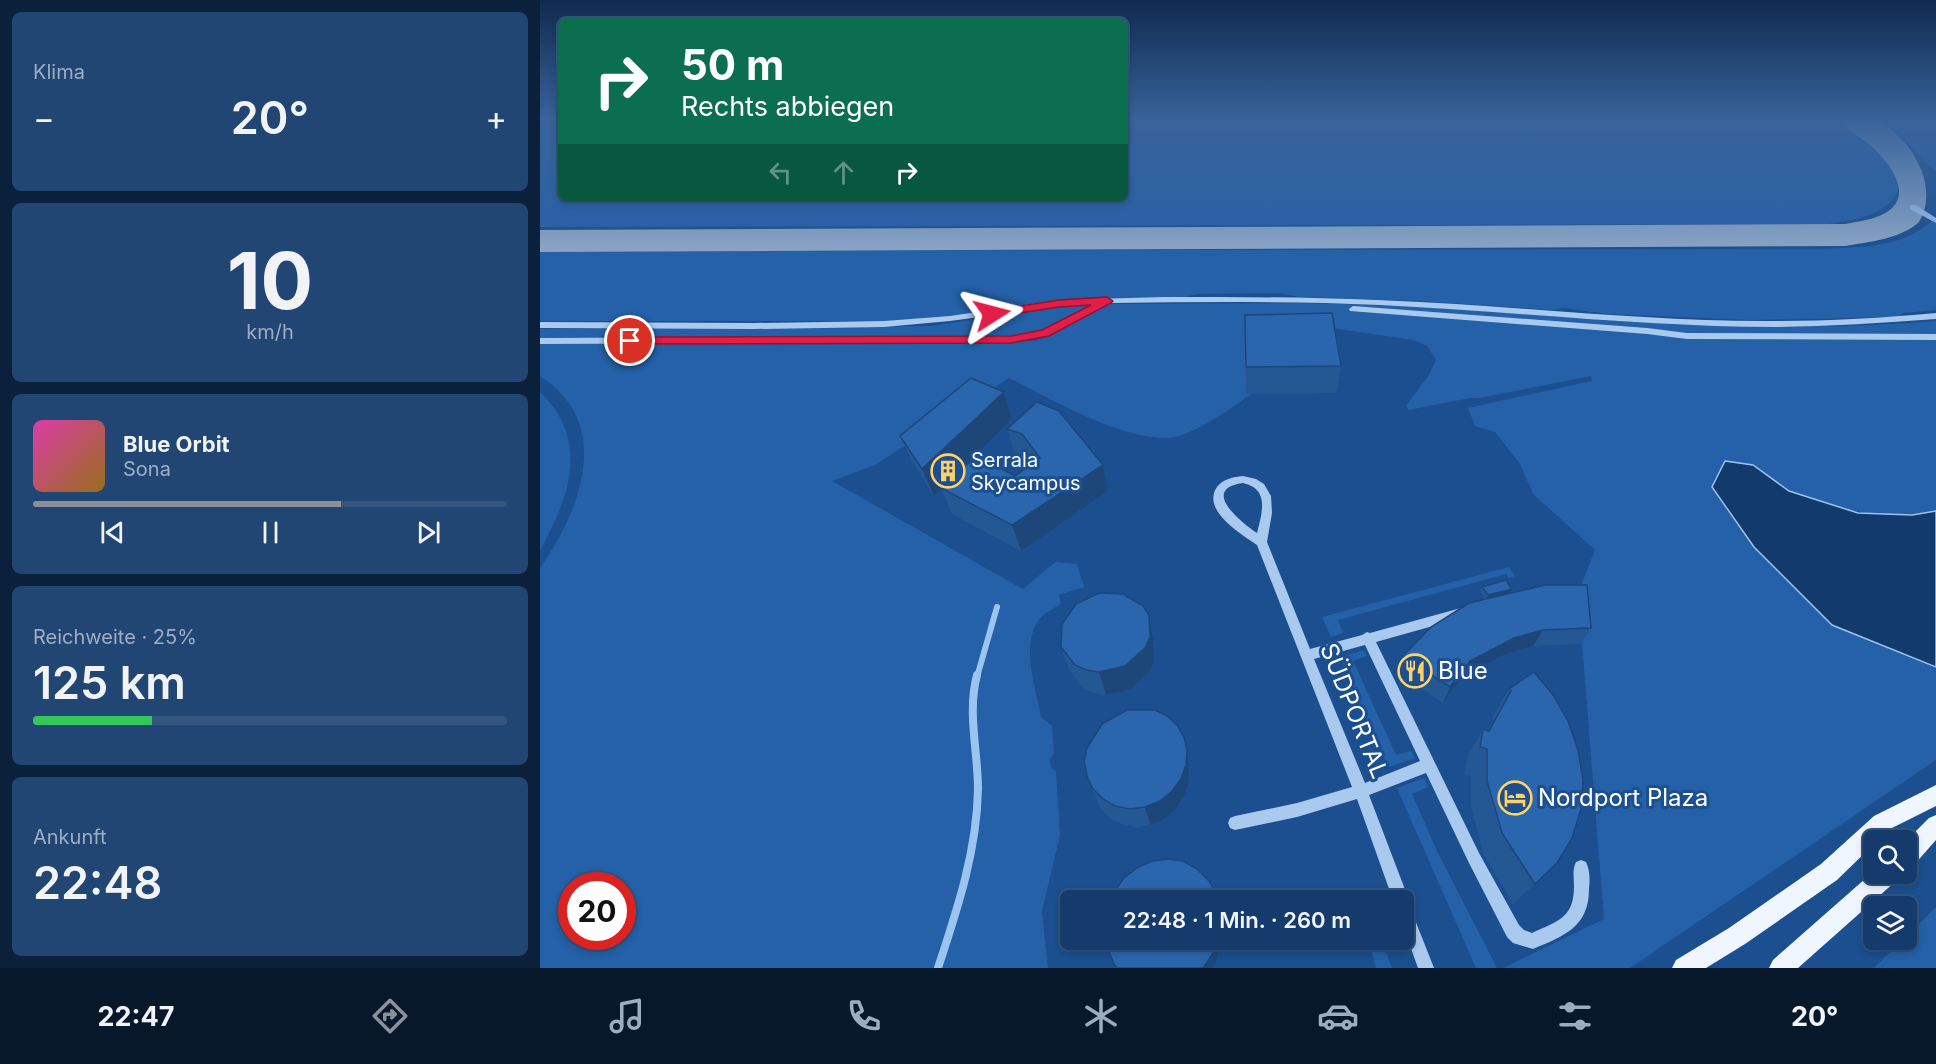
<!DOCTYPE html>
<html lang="de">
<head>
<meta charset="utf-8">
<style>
	:root { --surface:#143b6b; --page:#214673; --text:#f1f3f6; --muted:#9dadc1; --line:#33557e; --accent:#8c9099 }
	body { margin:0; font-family:Inter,sans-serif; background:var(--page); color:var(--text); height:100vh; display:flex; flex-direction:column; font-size:22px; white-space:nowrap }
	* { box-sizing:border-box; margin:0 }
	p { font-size:20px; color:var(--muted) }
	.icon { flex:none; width:33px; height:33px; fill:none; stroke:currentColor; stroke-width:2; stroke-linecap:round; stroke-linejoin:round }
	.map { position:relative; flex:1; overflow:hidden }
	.sheet { display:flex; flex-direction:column; gap:12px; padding:12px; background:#0b203b; width:540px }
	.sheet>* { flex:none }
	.hud { position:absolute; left:18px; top:18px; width:570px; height:183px; border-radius:9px; box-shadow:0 3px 9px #0003,0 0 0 2px var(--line); background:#0b6e4f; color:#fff; overflow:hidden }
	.tools { position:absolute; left:1323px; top:830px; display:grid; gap:12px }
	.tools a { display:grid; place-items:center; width:54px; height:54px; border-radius:9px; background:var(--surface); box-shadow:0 3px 9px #0003,0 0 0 2px var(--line); font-size:30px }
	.speed { position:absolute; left:18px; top:872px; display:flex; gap:12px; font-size:30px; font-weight:700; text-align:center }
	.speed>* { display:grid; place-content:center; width:78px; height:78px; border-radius:50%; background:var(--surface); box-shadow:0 3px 9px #0003,0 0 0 2px var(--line); line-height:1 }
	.speed .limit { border:9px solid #d22; background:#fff; color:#111 }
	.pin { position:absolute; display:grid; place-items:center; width:51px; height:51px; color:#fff; margin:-26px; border:3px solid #fff; border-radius:50%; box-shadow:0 2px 6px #0007 }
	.me { position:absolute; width:66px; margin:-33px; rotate:81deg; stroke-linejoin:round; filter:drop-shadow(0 0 4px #0008) }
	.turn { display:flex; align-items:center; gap:21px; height:126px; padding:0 24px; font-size:27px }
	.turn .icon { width:78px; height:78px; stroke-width:2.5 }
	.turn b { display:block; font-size:42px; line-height:51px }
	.lanes { display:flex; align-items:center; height:57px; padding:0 24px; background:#0003; justify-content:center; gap:30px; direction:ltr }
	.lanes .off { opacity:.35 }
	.big { font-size:45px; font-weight:600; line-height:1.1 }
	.sheet .card { flex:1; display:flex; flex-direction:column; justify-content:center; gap:9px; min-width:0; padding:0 21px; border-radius:9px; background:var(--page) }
	.sheet .dial { align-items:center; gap:0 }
	.dial b { font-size:78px; line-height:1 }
	.song { display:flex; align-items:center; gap:18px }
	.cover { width:72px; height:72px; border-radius:9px; background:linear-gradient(135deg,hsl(320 70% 55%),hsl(40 70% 35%)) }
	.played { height:6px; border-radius:3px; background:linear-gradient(90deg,var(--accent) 65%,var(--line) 65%) }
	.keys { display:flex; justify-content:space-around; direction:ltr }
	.heat { display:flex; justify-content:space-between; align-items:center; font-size:33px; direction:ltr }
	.charge { height:9px; border-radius:4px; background:linear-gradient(90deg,#34c759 25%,var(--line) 0) }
	.trip { position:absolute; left:520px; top:890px; width:354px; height:60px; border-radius:9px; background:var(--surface); box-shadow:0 3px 9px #0003,0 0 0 2px var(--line); font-weight:600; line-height:60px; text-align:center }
	.dock { display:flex; height:96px; justify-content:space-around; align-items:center; background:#08182b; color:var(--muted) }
	.dock .icon { width:42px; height:42px }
	.dock .selected { color:var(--accent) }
	.dock b { font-size:27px; color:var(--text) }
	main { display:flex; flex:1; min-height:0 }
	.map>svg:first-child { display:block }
	.green { fill:#2461a8; fill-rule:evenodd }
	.water { fill:#123a6d; stroke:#9cc4f0; stroke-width:1.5 }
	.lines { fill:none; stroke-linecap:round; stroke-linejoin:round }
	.stream-far1 { stroke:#9cc4f0; stroke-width:6 }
	.stream { stroke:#9cc4f0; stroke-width:8 }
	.taxiway { fill:#8da7c7; fill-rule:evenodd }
	.minor { fill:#a9c9ee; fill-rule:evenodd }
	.major { fill:#f0f6ff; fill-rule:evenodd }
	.wall { fill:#245895 }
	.shaded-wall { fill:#1d4779 }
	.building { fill:#2a66ad; stroke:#1d4779; stroke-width:1.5 }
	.route { fill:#e11d48; stroke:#92132f; stroke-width:1.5 }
	.labels { text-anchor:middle; stroke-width:6; stroke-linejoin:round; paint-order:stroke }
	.poi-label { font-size:20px; fill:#fff; stroke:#1b4f8f; text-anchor:start }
	.near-poi-label { font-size:24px; fill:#fff; stroke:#1b4f8f; text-anchor:start }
	.near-street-label { font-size:24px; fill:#fff; stroke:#1b4f8f }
</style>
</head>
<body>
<main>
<section class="sheet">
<div class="card"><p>Klima</p>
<div class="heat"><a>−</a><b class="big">20°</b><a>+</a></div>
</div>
<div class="card dial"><b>10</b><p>km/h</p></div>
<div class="card">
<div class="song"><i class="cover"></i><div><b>Blue Orbit</b><p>Sona</p></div></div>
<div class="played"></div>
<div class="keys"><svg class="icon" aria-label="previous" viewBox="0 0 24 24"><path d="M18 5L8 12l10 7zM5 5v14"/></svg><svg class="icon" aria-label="pause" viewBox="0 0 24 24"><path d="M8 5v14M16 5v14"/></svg><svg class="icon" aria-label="next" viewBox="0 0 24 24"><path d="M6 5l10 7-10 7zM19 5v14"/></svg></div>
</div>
<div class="card"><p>Reichweite · 25%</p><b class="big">125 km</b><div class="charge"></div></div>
<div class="card"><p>Ankunft</p><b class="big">22:48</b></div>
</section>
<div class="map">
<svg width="1396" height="968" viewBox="0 0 1396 968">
	<rect width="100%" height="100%" fill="#1b4f8f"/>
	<!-- green -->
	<path class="green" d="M0,122H21V198H585V122H1298C1320,133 1382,174 1349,203C1333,218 1308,221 1288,224L0,227Z
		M1343,122H1396V172L1370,145Z
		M1396,217V310L1363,313L1359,317L1210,320L1067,314L1023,308L1013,310L880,301L759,297L739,293L657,294L645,297L520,300L428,315L347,321H0V251L1281,249C1321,247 1367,248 1396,217Z
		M760,303C801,304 842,305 883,307C1054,317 1224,336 1396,321V511C1346,519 1297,512 1251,492C1237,486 1225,474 1213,465L1292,625L1396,667V760L1090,968H963L1064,919L1038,593L1055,550L993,494L980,464L955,432L935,426L928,408L1047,382L1052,381L1051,376L940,398H930L869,410L866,406L889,375L896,360L887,346L873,340L792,328C757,356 667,438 626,438C577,438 513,400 469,378L335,465L292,481L483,589L515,562L537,564L544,587L519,595L521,604C515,608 506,612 501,617C479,643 496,688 501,717L512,726L514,754L510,759L511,768L516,771L520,835L502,911L508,968H0V568C40,511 75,424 0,376V343L496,341L570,304ZM32,885H82V936H32Z
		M555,305L514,328L487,337L0,339V329L391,326L521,307Z
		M0,392C51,441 29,498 0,550Z
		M969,567L975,576L969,578L966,574L798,620L803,633L791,637L782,617Z
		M824,650L827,656L813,661L856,755L871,751L875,758L848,767L800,657Z
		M884,778L888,787L872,794L898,853L957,968H936L857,788Z
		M1396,907V968H1334L1363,939H1366L1367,936Z
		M828,939H841L852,968H836Z"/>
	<!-- water -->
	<path class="water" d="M1185,461L1213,465L1249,491L1318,513L1372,515L1396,511V667L1292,625L1214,547L1172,487Z"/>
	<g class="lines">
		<!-- stream-far1 -->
		<path class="stream-far1" d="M437,677L457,607"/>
		<!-- stream -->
		<path class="stream" d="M398,968C417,910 437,851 438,789C438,752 427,712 437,675"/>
		<!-- taxiway -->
		<path class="taxiway" d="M1303,122C1313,122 1330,119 1340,122C1346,124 1353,132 1358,136C1381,157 1396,194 1379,222C1361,239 1328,242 1305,246L0,252V230L1305,224C1320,221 1342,219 1353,207C1371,188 1345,158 1331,146C1322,138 1310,132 1303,122Z"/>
		<!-- minor -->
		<path class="minor" d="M1370,205H1376L1396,218V223L1370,209Z
			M624,297C695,297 766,297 838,300C971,305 1104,322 1237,321C1290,321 1343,318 1396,313V319C1343,323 1291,326 1238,327C1105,327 972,311 839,305C750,301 661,302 572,303H568L508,335L471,342L0,344V338L471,336L503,331L556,304L519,306L410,321L344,327L215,329L0,328V322L215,323L344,321L410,316L519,300Z
			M813,306L1107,328L1147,333L1396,334V340L1147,339L1107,334L810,311L809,309Z
			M703,476L716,479L724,484L731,496L732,513L727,542L770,649L822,635L827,632L830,633L921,608L925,609L927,613L925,617L836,642L939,853L979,925L984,930L992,933C1018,921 1034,918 1034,886C1034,878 1032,870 1036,862L1041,860L1046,862C1050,870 1050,880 1049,889C1049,927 1024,936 993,949L973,943L967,937L929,863L886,773L829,795L869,900L868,902L894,968H878L864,929V900H853L817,799L757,817L695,830L690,828L688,823L690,818L695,816L757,803L812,787L717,545C701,534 661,510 677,487C683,479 693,477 703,476ZM703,483C730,489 722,513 717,533C702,523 659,489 703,483ZM825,645L880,761L825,783L774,659Z"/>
		<!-- major -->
		<path class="major" d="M1396,785V806L1348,830L1338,840H1334V844L1297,880L1205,944L1166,968H1132L1136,960L1189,928L1281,864L1334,816Z
			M1396,815V840L1374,865L1366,867V841L1389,818Z
			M1334,871L1359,873L1356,881L1258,968H1229L1233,960Z"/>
	</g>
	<!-- wall -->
	<path class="wall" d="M705,315L801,366L797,393L706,394Z
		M464,392L472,419L420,470L475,476L492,464L490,461L475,456L467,429L497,402L568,491L481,551L412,514L401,489L394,496L373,463L360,436Z
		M942,587L972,589L970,593L1051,628L1040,644L993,646L965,654L922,677L903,703L858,672L863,656L945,599L940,591Z
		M609,615L613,639L614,661L609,672L591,689L566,695L553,693L542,688L529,670L521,647Z
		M994,672L1017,863L973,904L944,855L931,807V776L924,774L927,757L943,729L948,731L954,721L952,718L969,689Z
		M647,750L649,771L648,785L643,798L635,810L624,819L610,825L596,827L582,824L570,818L560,808L547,776Z"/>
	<!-- shaded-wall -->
	<path class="shaded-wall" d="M464,392L472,419L394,496L382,469Z
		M563,465L568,491L481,551L472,525Z
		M972,589L969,594L946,600L948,595Z
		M609,615L613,639L614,661L609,672L591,689L566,695L559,672Z
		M1003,630L993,646L965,654L922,677L903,703L910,687L930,661L974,638Z
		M647,750L649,771L648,785L643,798L635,810L624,819L610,825L605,807Z
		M678,939H681V945L676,962L672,968H663Z"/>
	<!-- building -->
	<path class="building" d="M792,313L801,366L706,367L705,315Z
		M431,378L464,392L382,469L360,436Z
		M497,402L519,411L563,465L472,525L401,488L437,455L475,476L500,458L482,434L467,429Z
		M966,580L972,589L948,595L942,587Z
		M1005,585H1047L1051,628L1003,630L974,638L930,661L910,687L863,656L891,627L929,603Z
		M559,593L583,594L603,606L609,615L610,637L605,648L585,666L559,672L546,670L535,665L521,647L522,624L536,604Z
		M994,672L1013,695L1028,721L1038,750L1043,780L1041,809L1032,838L1017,863L995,884L962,833L947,781V749L940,747L943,729L949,731L971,691L969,689Z
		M587,710H615L627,716L637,725L644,737L647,750L646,765L641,779L632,791L620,801L605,807L590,809L575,806L563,799L553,789L547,776L544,762L547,748L562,724Z
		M628,859L643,861L657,869L669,881L677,895L678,900H571L573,893L584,878L597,868L612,861Z
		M566,939H678L675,950L663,968H578L574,964L567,947Z"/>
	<!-- sky -->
	<linearGradient id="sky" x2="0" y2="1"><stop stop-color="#0f2b4f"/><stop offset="0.47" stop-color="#39639b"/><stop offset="1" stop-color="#39639b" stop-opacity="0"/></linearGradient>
	<rect width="1396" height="257" fill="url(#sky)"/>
	<!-- route -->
	<path class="route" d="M567,297L573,301L571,303L509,336L471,343L90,344L85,341L90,337L471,336L502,330L551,305L519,307L452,317L448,316V311L519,300Z"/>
	<!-- icons -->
	<defs>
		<symbol id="building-ring" viewBox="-11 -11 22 22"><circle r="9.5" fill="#1b4f8f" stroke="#ffd166" stroke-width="1.5"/><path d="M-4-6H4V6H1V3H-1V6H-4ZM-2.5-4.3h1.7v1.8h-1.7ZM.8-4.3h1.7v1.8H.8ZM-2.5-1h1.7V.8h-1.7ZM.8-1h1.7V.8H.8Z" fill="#ffd166"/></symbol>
		<symbol id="restaurant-ring" viewBox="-11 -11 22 22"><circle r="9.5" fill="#1b4f8f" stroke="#ffd166" stroke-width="1.5"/><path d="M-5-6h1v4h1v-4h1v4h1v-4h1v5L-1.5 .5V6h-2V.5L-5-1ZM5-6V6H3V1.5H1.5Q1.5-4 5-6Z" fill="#ffd166"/></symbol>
		<symbol id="hotel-ring" viewBox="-11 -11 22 22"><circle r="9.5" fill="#1b4f8f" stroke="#ffd166" stroke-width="1.5"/><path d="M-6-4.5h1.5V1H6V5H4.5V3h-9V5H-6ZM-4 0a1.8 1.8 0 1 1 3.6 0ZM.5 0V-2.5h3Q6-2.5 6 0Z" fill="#ffd166"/></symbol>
	</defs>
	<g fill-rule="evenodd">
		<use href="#building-ring" x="389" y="452" width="38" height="38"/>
		<use href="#restaurant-ring" x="856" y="652" width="38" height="38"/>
		<use href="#hotel-ring" x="956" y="779" width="38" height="38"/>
	</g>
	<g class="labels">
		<!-- poi labels -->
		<g class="poi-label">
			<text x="431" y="467">Serrala<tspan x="431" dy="23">Skycampus</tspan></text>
		</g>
		<!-- near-poi labels -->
		<g class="near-poi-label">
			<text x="898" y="679">Blue</text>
			<text x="998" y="806">Nordport Plaza</text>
		</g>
		<!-- near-street labels -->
		<g class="near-street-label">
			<text transform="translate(814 711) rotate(68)" y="8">SÜDPORTAL</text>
		</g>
	</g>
</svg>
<div class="tools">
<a><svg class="icon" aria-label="search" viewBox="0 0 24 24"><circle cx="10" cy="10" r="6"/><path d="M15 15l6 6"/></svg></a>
<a><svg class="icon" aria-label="layers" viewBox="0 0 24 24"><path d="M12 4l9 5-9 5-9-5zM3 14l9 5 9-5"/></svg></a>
</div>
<div class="speed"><div class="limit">20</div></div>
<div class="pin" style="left:90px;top:341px;background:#d93025"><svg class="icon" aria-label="arrive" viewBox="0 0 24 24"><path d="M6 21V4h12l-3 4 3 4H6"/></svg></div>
<svg class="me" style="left:452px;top:314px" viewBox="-20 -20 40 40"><path d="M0-17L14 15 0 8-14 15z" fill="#e11d48" stroke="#fff" stroke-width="4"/></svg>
<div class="trip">22:48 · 1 Min. · 260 m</div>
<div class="hud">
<div class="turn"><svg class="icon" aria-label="right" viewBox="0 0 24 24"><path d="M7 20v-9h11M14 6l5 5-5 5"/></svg><div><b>50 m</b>Rechts abbiegen</div></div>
<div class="lanes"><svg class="icon off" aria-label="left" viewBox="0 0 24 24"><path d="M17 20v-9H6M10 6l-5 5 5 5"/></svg><svg class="icon off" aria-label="ahead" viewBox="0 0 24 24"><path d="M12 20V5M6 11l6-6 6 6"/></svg><svg class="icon" aria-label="right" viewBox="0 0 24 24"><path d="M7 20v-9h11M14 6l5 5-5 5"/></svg></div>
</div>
</div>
</main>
<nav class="dock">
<b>22:47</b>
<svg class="icon selected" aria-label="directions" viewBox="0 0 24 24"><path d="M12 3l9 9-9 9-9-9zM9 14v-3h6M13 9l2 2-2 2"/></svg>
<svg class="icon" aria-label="music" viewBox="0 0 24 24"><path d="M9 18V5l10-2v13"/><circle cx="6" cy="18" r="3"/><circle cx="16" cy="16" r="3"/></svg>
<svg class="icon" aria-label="phone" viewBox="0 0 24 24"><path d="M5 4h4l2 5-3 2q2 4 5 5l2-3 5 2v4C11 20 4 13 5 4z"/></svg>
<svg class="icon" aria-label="climate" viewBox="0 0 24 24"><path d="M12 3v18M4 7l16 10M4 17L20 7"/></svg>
<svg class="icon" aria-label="car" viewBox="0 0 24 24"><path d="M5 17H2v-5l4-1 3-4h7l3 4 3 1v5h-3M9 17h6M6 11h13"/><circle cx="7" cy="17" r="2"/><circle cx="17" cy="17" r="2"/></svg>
<svg class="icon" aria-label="filters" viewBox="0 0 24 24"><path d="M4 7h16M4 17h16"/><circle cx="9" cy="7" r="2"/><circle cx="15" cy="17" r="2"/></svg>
<b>20°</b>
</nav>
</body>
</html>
